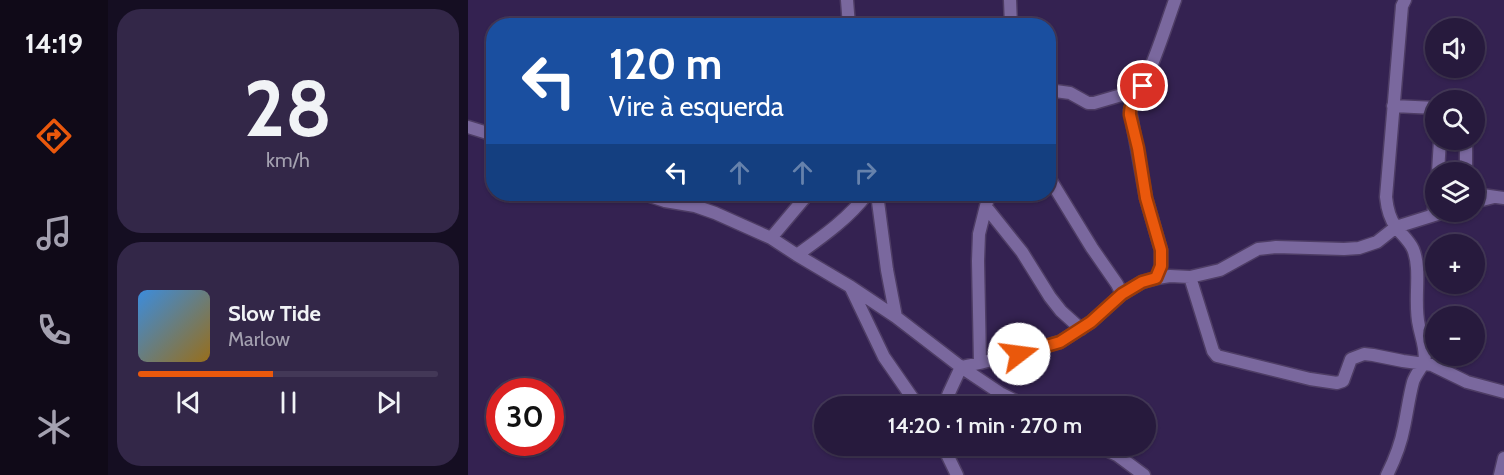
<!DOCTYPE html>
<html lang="pt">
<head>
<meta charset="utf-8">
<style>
	:root { --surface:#271a3d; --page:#332748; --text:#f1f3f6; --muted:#a4a1b0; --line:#433857; --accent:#ea580c }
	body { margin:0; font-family:Cabin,sans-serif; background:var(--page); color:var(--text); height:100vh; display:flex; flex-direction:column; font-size:22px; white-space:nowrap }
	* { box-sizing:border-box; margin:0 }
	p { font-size:20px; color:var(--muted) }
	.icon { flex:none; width:33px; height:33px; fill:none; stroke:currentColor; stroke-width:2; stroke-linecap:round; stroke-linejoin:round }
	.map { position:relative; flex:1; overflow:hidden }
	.panel { display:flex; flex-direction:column; gap:9px; padding:9px; background:#150e22; width:360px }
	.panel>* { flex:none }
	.banner { position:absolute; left:18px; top:18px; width:570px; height:183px; border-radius:24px; box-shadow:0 2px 4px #0004,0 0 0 2px var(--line); background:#1a4fa0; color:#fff; overflow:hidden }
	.tools { position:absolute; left:957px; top:18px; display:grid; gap:12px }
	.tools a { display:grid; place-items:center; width:60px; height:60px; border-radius:50%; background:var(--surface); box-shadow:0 2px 4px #0004,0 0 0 2px var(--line); font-size:30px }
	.speed { position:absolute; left:18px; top:378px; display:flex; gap:12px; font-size:30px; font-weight:700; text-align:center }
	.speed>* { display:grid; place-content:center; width:78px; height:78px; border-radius:50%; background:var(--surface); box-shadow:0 2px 4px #0004,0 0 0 2px var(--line); line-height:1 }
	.speed .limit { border:9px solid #d22; background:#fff; color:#111 }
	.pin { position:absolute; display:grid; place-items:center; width:51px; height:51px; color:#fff; margin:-26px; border:3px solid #fff; border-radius:50%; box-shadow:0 2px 6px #0007 }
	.me { position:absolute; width:66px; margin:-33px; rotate:75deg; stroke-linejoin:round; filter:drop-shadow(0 0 4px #0008) }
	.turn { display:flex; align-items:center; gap:21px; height:126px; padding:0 24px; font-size:27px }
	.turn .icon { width:78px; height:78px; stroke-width:2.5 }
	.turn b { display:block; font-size:42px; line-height:51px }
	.lanes { display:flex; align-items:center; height:57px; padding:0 24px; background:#0003; justify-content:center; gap:30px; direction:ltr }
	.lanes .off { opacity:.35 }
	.panel .card { flex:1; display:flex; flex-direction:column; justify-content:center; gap:9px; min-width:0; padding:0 21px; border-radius:24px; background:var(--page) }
	.panel .dial { align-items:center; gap:0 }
	.dial b { font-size:78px; line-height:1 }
	.song { display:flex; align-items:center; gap:18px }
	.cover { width:72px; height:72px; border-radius:9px; background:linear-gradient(135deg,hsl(210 70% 55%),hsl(40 70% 35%)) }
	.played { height:6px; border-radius:3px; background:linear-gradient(90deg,var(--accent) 45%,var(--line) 45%) }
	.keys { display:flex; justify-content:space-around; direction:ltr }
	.trip { position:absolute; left:346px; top:396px; width:342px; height:60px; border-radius:30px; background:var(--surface); box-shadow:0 2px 4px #0004,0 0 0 2px var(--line); font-weight:600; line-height:60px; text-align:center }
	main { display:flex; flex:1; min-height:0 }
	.dock { display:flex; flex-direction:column; width:108px; justify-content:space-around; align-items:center; background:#100a18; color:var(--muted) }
	.dock .icon { width:42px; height:42px }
	.dock .selected { color:var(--accent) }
	.dock b { font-size:27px; color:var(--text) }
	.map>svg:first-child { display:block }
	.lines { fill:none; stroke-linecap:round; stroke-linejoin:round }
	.minor-casing { stroke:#4e3d65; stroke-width:15 }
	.minor { stroke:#7a689e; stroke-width:12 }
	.route-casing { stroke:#983908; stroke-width:15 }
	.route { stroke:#ea580c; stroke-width:10 }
</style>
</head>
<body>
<main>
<nav class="dock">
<b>14:19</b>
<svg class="icon selected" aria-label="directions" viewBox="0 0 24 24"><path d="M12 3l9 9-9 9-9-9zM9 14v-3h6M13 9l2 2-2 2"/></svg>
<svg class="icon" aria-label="music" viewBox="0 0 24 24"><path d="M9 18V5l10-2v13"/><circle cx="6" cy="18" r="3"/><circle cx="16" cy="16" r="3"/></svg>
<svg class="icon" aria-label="phone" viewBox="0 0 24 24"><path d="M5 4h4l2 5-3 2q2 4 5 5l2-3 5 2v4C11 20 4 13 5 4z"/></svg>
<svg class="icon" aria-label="climate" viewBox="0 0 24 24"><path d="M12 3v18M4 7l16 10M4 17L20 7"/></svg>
</nav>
<section class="panel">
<div class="card dial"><b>28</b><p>km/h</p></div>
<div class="card">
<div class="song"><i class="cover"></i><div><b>Slow Tide</b><p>Marlow</p></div></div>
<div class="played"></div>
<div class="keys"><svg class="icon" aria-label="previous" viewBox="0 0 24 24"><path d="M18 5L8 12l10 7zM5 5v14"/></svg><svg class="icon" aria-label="pause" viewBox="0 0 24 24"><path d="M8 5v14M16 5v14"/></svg><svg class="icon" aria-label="next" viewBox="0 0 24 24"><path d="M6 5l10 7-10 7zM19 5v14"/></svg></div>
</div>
</section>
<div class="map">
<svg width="1036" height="475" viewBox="0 0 1036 475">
	<rect width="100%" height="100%" fill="#342251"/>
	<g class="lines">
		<defs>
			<path id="minor" d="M379,0L381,26
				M542,0L543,26
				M580,90L602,93L620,103H626L657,94L673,86
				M925,106L968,108
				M0,127L26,135
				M970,172L972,140
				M998,172V140
				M580,176L624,248L649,284L654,294
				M1006,191L1014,195L1036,198
				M176,194L197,201L227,206L247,213L303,238L329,255L383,287L428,317L493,367L532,393L557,406
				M409,194L419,270L428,317
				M1006,202L1026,197
				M518,207L554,252L582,297L593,311L613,329
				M965,215L968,194
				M303,238L340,194
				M329,255C354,237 380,219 399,194
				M722,277L745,351L749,356L842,379L869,383L875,381L883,359L896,354L905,355L935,361L964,365L999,382L1036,392
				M689,278L693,266V250L678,198L662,110C665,101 671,93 675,85C688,58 697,28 707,0
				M383,288L416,357L450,406
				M512,363L510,261L511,234L521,194
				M476,406L481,393L493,367L512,363L592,342L623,322L654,294L674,282L689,278L702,276L722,277L752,270L790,249L808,247L876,249L891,248L909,242L928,227L976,212
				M475,446L489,475
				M630,446L649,455L676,475
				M919,475C926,461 933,443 936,427C939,413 941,397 945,382C947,375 954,367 956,362C959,351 953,337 951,326C945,302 954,270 945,249C941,240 933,234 928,227C921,218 919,207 918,197L934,6L937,0
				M1032,475L1036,458"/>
		</defs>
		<!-- minor casing -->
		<use href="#minor" class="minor-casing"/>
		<!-- minor -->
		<use href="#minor" class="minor"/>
	</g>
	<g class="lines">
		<defs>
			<path id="route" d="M551,354L592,342L623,322L654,294L674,282L688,278L693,266V250L678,198L670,148L662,115C661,104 669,95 675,86"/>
		</defs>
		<!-- route casing -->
		<use href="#route" class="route-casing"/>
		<!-- route -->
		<use href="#route" class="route"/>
	</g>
</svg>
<div class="tools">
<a><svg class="icon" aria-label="sound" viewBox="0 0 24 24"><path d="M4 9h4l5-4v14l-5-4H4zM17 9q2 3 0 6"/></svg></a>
<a><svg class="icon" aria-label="search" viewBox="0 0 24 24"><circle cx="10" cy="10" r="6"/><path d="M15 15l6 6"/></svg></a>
<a><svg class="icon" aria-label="layers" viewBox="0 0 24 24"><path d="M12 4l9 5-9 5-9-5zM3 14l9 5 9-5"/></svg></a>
<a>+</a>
<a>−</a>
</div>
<div class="speed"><div class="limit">30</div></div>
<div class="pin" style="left:675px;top:86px;background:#d93025"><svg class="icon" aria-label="arrive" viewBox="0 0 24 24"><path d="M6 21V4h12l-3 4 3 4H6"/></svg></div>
<svg class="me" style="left:551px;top:354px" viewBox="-20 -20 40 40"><circle r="19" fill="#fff"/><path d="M0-13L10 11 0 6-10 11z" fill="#ea580c"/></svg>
<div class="trip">14:20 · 1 min · 270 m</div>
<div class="banner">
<div class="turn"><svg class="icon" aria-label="left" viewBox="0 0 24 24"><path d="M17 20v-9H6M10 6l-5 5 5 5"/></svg><div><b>120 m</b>Vire à esquerda</div></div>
<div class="lanes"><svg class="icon" aria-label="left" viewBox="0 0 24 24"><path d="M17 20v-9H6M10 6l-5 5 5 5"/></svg><svg class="icon off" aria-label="ahead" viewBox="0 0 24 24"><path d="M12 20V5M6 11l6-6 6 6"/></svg><svg class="icon off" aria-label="ahead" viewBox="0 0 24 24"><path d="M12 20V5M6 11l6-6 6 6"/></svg><svg class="icon off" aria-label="right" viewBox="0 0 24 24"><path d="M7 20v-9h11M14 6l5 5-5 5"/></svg></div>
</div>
</div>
</main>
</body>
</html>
